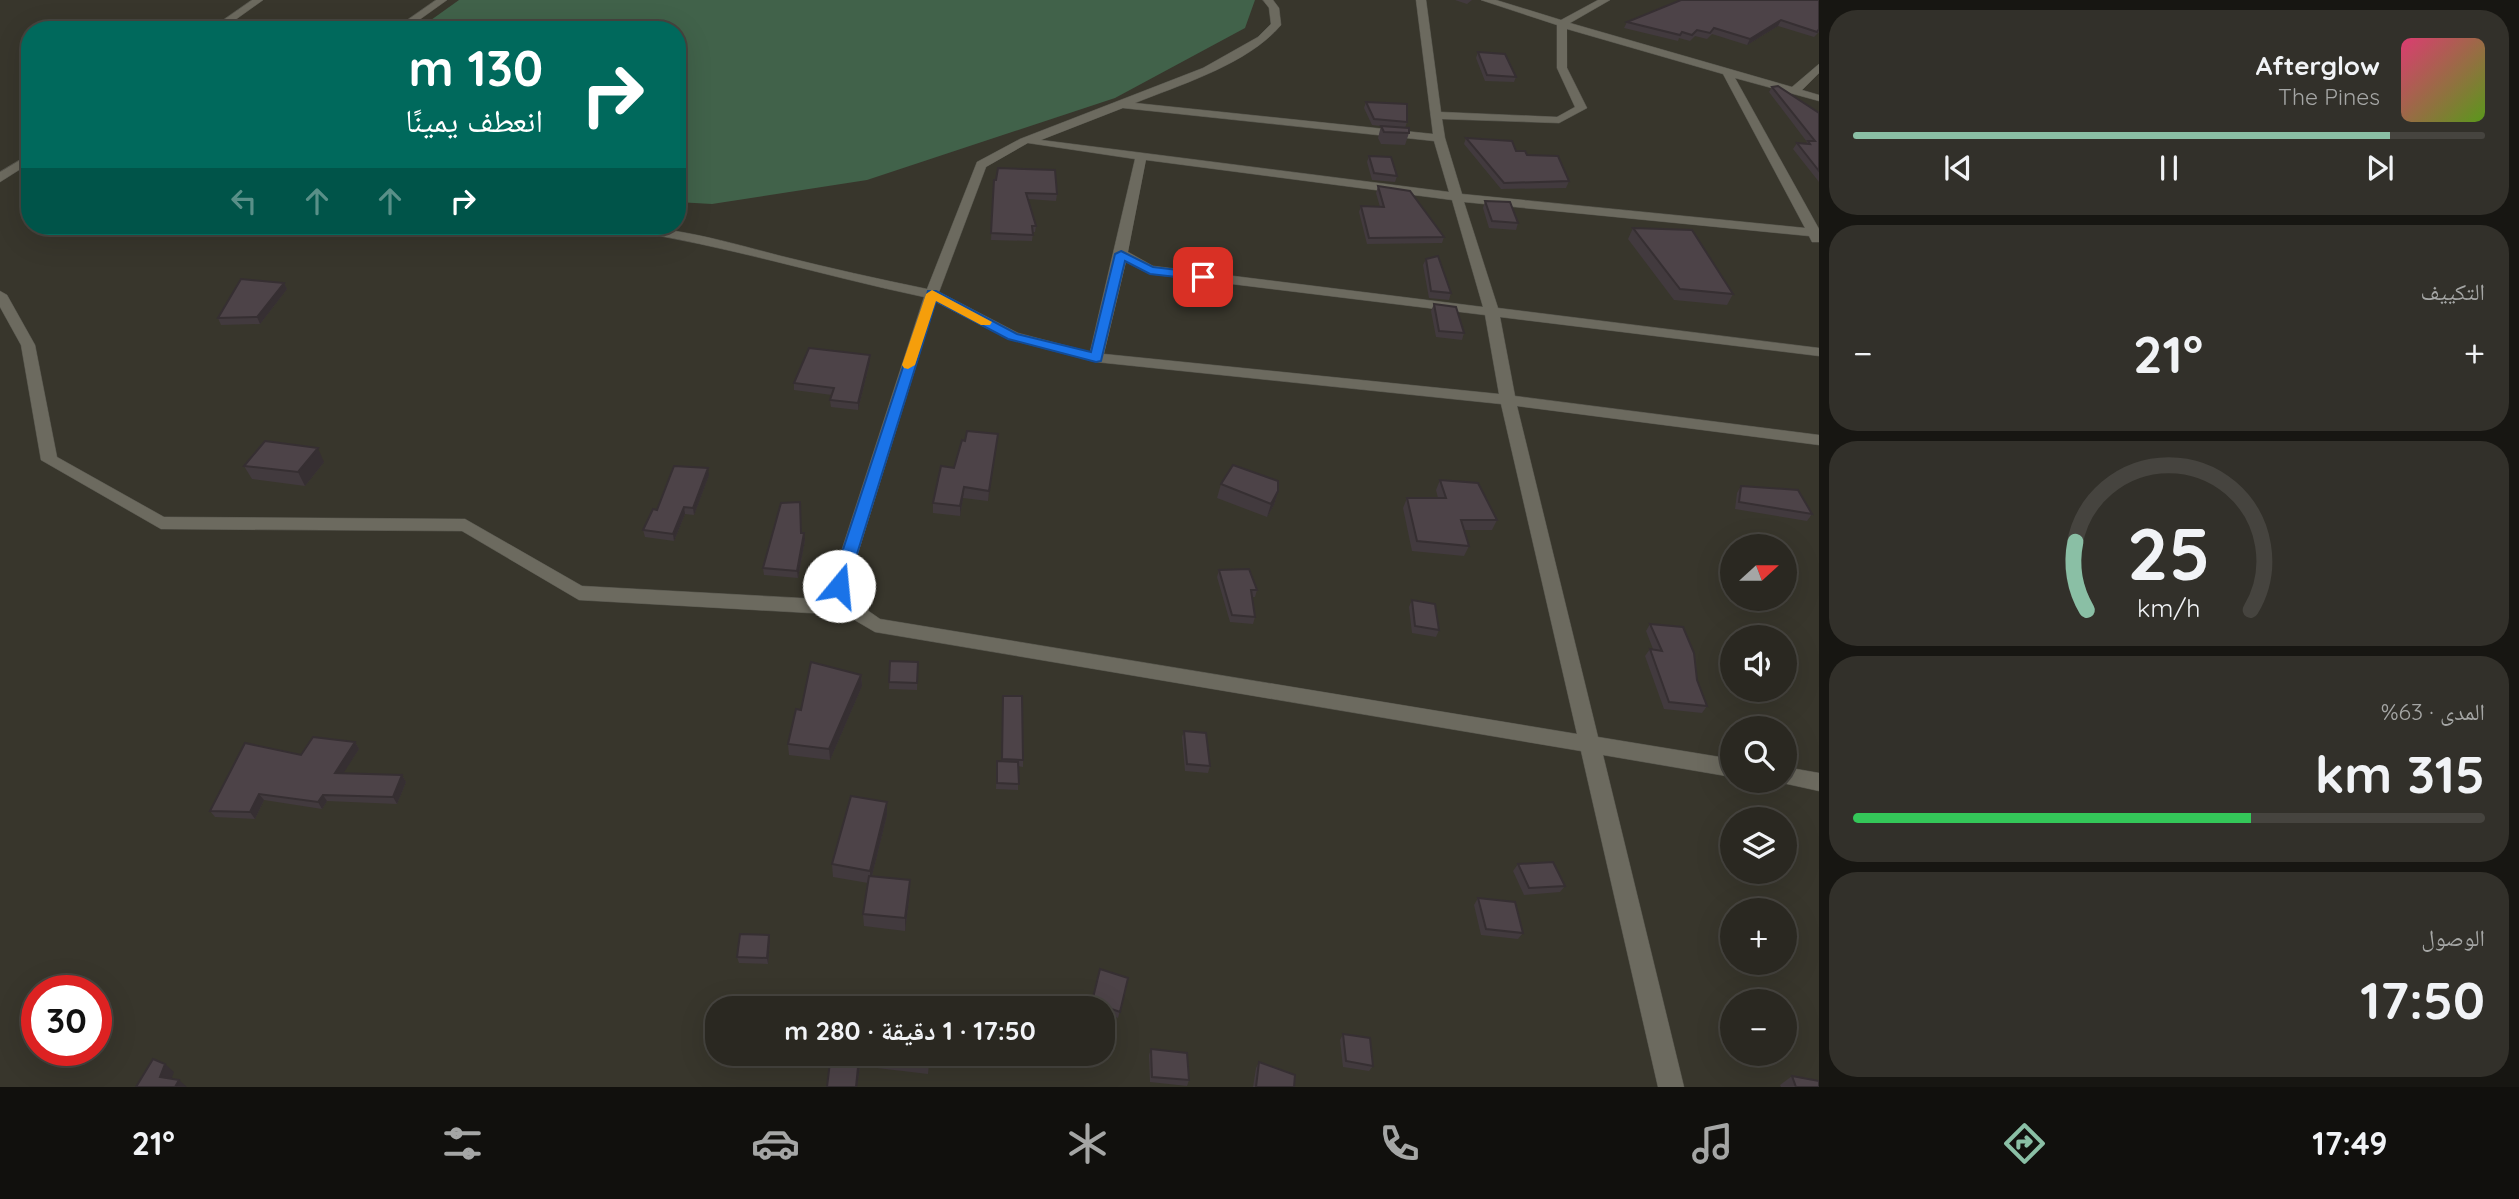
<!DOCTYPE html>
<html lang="ar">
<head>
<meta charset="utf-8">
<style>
	:root { --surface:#2a2821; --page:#32302a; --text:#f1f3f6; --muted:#a5a6a5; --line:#46443f; --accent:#8abfa5 }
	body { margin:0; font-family:Quicksand,"Noto Naskh Arabic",sans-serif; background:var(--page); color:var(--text); direction:rtl; height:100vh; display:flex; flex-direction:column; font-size:26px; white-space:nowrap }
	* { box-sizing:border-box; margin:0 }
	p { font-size:23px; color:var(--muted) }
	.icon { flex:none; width:38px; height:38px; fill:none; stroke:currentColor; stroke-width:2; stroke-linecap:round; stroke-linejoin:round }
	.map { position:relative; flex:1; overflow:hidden; direction:ltr }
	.panel { display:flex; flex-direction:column; gap:10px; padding:10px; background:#171612; width:700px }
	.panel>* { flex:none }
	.banner { position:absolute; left:21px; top:21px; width:665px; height:214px; border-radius:28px; box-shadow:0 7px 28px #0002,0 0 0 2px var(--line); direction:rtl; background:#00695c; color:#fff; overflow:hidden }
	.needle { width:46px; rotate:69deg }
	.fabs { position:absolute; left:1720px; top:534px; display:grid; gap:14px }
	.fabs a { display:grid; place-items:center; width:77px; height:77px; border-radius:50%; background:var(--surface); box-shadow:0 7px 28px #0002,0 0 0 2px var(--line); font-size:35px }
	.speed { position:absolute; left:21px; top:975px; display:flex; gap:14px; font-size:35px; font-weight:700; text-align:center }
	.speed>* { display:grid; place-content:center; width:91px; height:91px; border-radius:50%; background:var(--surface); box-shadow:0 7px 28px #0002,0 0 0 2px var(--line); line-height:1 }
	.speed .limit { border:10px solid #d22; background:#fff; color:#111 }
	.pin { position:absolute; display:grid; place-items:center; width:60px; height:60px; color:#fff; margin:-30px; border-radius:14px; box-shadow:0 4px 10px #0006 }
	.me { position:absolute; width:77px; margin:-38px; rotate:17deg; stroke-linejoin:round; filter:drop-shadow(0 0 5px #0008) }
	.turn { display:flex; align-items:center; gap:24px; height:147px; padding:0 28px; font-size:32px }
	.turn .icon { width:91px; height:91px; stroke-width:2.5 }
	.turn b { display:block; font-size:49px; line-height:60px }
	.lanes { display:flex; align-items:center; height:66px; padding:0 28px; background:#0003; justify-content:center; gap:35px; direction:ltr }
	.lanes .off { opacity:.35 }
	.big { font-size:52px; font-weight:700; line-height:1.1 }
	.panel .widget { flex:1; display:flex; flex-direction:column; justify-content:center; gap:10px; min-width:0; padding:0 24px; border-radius:28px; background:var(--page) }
	.panel .dial { align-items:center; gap:0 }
	.dial svg { height:182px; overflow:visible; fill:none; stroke:var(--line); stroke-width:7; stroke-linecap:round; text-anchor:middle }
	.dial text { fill:var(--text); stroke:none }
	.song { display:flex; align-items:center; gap:21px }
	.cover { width:84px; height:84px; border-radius:10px; background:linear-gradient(135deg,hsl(340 70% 55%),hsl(90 70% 35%)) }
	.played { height:7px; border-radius:4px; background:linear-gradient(90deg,var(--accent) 85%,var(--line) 85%) }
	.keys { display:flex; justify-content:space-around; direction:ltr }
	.heat { display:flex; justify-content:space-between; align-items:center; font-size:38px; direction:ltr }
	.charge { height:10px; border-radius:5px; background:linear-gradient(90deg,#34c759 63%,var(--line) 0) }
	.trip { position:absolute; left:705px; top:996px; width:410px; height:70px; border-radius:28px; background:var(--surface); box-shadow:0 7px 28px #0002,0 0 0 2px var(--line); font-weight:700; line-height:70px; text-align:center; direction:rtl }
	.tab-bar { display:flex; height:112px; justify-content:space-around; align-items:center; background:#11100d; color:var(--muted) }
	.tab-bar .icon { width:49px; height:49px }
	.tab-bar .on { color:var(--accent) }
	.tab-bar b { font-size:32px; color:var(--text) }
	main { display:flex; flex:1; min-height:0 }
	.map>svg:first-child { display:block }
	.green { fill:#41624a }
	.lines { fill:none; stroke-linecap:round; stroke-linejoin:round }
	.minor-casing { stroke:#54534b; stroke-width:1 }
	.minor { fill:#6c6a5f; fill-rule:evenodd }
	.wall { fill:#423a3e }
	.shaded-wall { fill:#362f32 }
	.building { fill:#4d4348; stroke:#362f32; stroke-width:2 }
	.route { fill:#1a73e8; stroke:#114b97; stroke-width:2 }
	.slow { fill:#f59e0b }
</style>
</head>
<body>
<main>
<section class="panel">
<div class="widget">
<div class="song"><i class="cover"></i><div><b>Afterglow</b><p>The Pines</p></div></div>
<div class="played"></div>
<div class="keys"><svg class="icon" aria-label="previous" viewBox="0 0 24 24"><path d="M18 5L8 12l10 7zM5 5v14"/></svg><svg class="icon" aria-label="pause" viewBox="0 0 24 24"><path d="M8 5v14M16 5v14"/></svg><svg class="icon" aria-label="next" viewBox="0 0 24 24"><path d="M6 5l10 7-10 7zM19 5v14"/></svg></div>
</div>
<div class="widget"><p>التكييف</p>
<div class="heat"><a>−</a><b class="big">21°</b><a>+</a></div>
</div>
<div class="widget dial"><svg viewBox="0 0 100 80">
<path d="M14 69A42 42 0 1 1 86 69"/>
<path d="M14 69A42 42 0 0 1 9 39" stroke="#8abfa5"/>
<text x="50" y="56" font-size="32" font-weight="700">25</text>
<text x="50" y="72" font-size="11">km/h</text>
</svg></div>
<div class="widget"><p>المدى · 63%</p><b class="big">315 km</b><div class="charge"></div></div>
<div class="widget"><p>الوصول</p><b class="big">17:50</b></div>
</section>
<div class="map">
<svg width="1819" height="1087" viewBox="0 0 1819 1087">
	<rect width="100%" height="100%" fill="#38362c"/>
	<!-- green -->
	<path class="green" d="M459,0H1255L1245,28L1115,98L867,180L712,204L677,202V30H417Z"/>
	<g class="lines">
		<defs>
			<path id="minor" d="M252,0H263L221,30H209Z
				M436,0H447L405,30H393Z
				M1263,0H1273L1279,8L1281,25C1248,64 1182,84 1135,103L1433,134L1416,0H1426L1441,112L1557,117L1575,107L1557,68V25L1481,0H1496L1561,20L1598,0H1610L1570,23L1792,87L1819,64V73L1802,90L1819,95V101L1735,78L1819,229V242H1812L1809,236L1464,202L1498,308L1819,348V356L1500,317L1515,396L1819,435V445L1517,406L1598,737L1732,759V777L1603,755L1684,1087H1658L1581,751L875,632L846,615L579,600L462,531L161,529L41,460L21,345L0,307V291L7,295L35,345L57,457L164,517L465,519L582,586L837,600L830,586L924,297C824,276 725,245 624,230L618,226C674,226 727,242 781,256C829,268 878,279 927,289L977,162L1020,139L1203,68L1258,37L1271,24L1269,8ZM1567,29L1723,74L1805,228L1462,194L1445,138L1442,119L1559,123L1587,108L1567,68ZM1123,108L1434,141L1449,192L1041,140ZM1028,143L1135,159L1090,352L1018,333L939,292L986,167ZM1146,160L1452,200L1483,307L1153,266L1128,252ZM1126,262L1150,274L1485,315L1499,394L1104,354ZM936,302L1008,339L1096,362L1501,404L1577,734L880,619L857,603L848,586Z
				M30,154V163L0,182V172Z
				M1785,767L1819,773V791L1778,782L1785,780Z"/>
		</defs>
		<!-- minor casing -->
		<use href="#minor" class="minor-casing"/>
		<!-- minor -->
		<use href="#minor" class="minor"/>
	</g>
	<!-- wall -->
	<path class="wall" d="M1455,0H1472L1467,4Z
		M1819,0V32L1814,37L1778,26L1747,45L1712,34L1707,39L1695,36L1690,41L1679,38L1678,41L1624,28L1627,22Z
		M1478,52L1516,77L1514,82L1485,81L1476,58Z
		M1772,87L1819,113V182L1793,149L1797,143L1806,144L1807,142L1769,92Z
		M1366,102L1407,122L1405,128L1409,133L1405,145L1381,144L1378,138L1381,126L1372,125L1364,108Z
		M1466,138L1527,155L1569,181L1566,188L1501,189L1464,144Z
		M1369,156L1397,176L1395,182L1372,180L1367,162Z
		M994,180L1057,194L1056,201L1028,199L1036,226L1035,232H1033L1032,241L991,240Z
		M1378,186L1444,237L1442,243L1367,244L1359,212L1361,206L1380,207L1376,193Z
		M1485,201L1518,223L1516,230L1489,228L1483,208Z
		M1633,228L1733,294L1727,305L1674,300L1628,239Z
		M1426,259L1451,293L1449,300L1429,298L1423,265Z
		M284,283L287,289L260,324L221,325L218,318Z
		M1434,304L1464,333L1462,340L1436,337L1431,311Z
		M870,361L858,410L831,407L830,400L832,395L794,390V383Z
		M998,434L988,501L963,498L960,516L933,513V503L954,468L965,441Z
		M324,462L305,486L252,479L244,466Z
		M709,475L694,515L685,514L674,541L645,537L643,530L657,510Z
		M1440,480L1497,520L1492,530H1464L1469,546L1464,556L1412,551L1403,508L1407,498H1438L1436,490Z
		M1221,484L1278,491L1274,505L1267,517L1217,498Z
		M1741,486L1812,514L1807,521L1735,509L1737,493Z
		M801,533L805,540L798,578L764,575L763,568Z
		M1219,570L1257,590L1255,597H1252L1255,617L1253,624L1230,622L1217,577Z
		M1412,600L1439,630L1436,637L1412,633L1409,607Z
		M1650,624L1697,680L1707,706L1702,713L1664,709L1645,656L1650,649H1653L1646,631Z
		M890,661L918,662L917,690L889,689Z
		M861,675L862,686L830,760L789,755L788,744L801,710Z
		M1003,696L1023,760V767L1018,766V790L996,789L997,761L1002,762Z
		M1184,731L1210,766L1208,773L1185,771L1182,737Z
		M355,742L359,749L343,773L402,775L406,782L397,804L327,801L322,809L264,800L255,819L215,817L210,811L301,755Z
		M887,802V815L872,876L910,892L905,931L864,926L863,914L868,883L833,877L832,864Z
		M1518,864L1565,886L1560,892L1524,895L1513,871Z
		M1478,898L1523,933L1518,939L1481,935L1474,905Z
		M770,941L768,964L739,963L737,957Z
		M1100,969L1128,978L1118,1018L1102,1012V1008H1090Z
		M1343,1034L1373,1066L1369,1071L1343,1067L1340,1040Z
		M1151,1049L1189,1080L1187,1086L1150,1082L1149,1055Z
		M831,1054H930L928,1074L860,1066L857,1087H827Z
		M1259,1062L1294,1087H1253L1256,1068Z
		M1792,1076L1819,1087H1781L1780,1085Z"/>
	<!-- shaded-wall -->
	<path class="shaded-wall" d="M1781,20L1778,26L1747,45L1750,39Z
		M284,283L287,289L260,324L257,317Z
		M870,355V361L858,410V403Z
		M998,434L997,444L988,501L989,491Z
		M318,448L324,462L305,486L298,472Z
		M708,468L709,475L694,515L693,508Z
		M964,487L963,498L960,516V506Z
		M1278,491L1274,505L1267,517L1271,504Z
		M684,507L685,514L674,541L673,534Z
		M804,533L805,540L798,578L797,571Z
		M861,675L862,686L830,760L829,749Z
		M355,742L359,749L339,780L335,773Z
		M402,775L406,782L397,804L393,797Z
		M259,794L264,800L255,819L250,812Z
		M323,795L327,801L322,809L318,802Z
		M887,802V815L870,884V871Z
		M910,880V892L905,931V918Z
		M769,935L770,941L768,964L767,958Z
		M859,1057L860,1066L857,1087H856Z
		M165,1064L174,1072L169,1085L160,1077Z
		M179,1080L187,1087H175Z"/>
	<!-- building -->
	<path class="building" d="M1681,0H1819V29L1817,32L1781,20L1750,39L1714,28L1710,33L1697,30L1692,35L1682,32L1680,35L1627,22Z
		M1478,52L1505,54L1516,77L1487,75Z
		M1778,86L1819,113V171L1797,143L1810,144L1808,141H1815L1772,87Z
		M1366,102L1407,104V122L1374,119Z
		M1381,126L1409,128V133L1384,132Z
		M1466,138L1512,141L1516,151H1525L1527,155L1558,156L1569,181L1504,183Z
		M1369,156L1391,157L1397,176L1374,173Z
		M998,168L1055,170L1057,194L1026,193L1036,226H1032L1033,235L991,233L994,180H996Z
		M1378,186L1410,191L1444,237L1369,238L1361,206L1384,207Z
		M1485,201L1510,202L1518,223L1492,221Z
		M1633,228L1692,230L1733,294L1680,289Z
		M1438,256L1451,293L1431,291L1426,259Z
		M241,279L284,283L257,317L218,318Z
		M1434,304L1456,307L1464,333L1439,331Z
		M809,348L870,355L858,403L830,400L834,388L794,383Z
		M967,431L998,434L989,491L964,487L960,506L933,503L941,466L954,468L962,440L965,441Z
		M265,441L318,448L298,472L244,466Z
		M1233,465L1278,481V491L1271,504L1221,484Z
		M674,466L708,468L693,508L684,507L673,534L643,530L653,509L657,510Z
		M1440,480L1478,483L1497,520H1461L1469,546L1417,541L1407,498H1446Z
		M1741,486L1798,490L1812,514L1739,502Z
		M800,502L801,533H804L797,571L763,568L781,503Z
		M1249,569L1257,590H1251L1255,617L1232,615L1219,570Z
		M1412,600L1435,604L1439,630L1415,626Z
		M1650,624L1683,627L1694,653L1697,680L1707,706L1669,702L1650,649L1662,651Z
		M890,661L918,662L917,683L889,682Z
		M811,662L861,675L829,749L788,744L796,709L801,710Z
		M1003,696H1022L1023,760L1002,759Z
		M1184,731L1206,733L1210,766L1187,764Z
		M313,737L355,742L335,773L402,775L393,797L323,795L318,802L259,794L250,812L210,811L245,743L301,755Z
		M997,761L1018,762L1019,784L997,783Z
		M851,796L887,802L870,871L832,864Z
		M1553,862L1565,886L1529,888L1518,864Z
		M869,876L910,880L905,918L863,914Z
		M1478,898L1515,902L1523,933L1486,929Z
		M740,934L769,935L767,958L737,957Z
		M1100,969L1128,978L1120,1012L1092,1002Z
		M793,1005H838V1008H792Z
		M1343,1034L1370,1038L1373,1066L1346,1061Z
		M1151,1049L1187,1053L1189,1080L1152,1077Z
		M831,1054H929L928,1065L859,1057L856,1087H827Z
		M153,1059L165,1064L160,1077L179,1080L175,1087H136Z
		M1259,1062L1295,1075L1294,1087H1256Z
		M1792,1076L1819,1081V1087H1796Z"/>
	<!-- route -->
	<path class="route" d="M1121,251L1153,267L1203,273L1209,277L1203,280L1150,274L1125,261L1101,361L1096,362L1008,339L936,301L847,586L839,592L833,590L831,586L928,291H936L1017,334L1091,352L1115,254Z"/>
	<!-- slow -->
	<path class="slow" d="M932,290L992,322L990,325H981L936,301L915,365L908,369L904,368L902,365L926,294Z"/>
</svg>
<div class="fabs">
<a><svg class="needle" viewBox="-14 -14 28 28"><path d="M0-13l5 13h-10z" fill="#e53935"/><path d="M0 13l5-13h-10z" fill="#a5a6a5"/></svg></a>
<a><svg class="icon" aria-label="sound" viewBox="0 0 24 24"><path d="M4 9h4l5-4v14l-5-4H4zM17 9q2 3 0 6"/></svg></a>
<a><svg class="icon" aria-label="search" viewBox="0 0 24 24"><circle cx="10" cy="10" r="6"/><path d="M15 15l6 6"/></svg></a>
<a><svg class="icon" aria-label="layers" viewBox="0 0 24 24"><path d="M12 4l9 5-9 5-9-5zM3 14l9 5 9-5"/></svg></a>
<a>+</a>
<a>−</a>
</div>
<div class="speed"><div class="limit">30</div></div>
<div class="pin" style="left:1203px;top:277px;background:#d93025"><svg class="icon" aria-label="arrive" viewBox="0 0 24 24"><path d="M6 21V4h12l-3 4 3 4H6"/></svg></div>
<svg class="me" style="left:839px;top:586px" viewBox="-20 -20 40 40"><circle r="19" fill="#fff"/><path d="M0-13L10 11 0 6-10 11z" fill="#1a73e8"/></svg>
<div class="trip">17:50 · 1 دقيقة · 280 m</div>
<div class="banner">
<div class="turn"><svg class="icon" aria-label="right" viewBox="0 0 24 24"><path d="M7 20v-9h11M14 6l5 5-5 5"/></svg><div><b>130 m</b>انعطف يمينًا</div></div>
<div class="lanes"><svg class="icon off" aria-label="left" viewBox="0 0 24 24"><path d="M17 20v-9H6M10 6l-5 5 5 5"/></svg><svg class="icon off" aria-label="ahead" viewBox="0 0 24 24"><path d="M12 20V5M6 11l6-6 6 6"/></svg><svg class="icon off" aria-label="ahead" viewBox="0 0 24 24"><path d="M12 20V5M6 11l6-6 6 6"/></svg><svg class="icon" aria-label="right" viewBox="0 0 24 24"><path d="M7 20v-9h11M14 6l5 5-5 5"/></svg></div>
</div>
</div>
</main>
<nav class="tab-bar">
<b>17:49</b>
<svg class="icon on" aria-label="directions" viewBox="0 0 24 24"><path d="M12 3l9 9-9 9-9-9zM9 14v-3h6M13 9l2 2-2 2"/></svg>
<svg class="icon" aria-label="music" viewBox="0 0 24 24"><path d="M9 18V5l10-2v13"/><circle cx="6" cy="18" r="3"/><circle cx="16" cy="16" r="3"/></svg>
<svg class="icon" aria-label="phone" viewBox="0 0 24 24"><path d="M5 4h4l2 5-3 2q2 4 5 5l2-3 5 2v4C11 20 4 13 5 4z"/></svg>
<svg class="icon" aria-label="climate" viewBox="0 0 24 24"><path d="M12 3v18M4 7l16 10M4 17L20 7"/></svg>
<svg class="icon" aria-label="car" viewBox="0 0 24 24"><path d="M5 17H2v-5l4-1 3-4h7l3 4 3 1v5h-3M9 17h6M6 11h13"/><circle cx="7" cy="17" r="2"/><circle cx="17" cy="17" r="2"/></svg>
<svg class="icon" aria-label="filters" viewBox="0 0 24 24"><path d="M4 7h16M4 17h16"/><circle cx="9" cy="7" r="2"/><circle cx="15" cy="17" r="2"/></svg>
<b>21°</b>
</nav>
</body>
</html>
